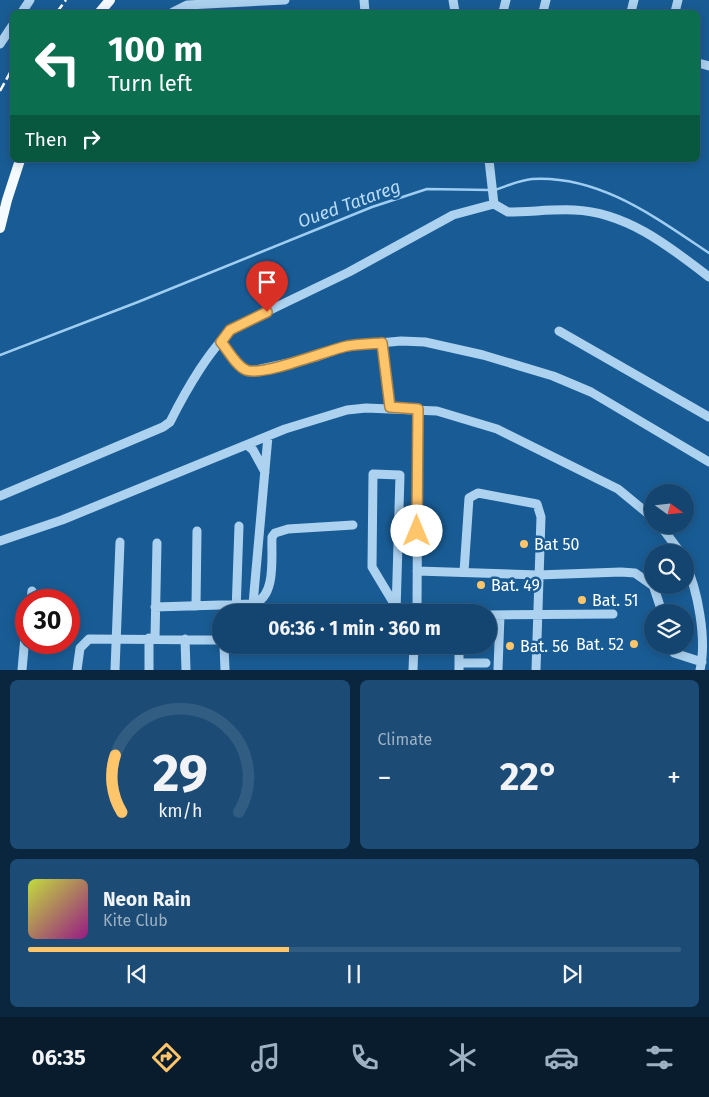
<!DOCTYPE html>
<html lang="en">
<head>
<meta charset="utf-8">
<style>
	:root { --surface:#134570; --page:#1c4c75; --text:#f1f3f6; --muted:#9db1c3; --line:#325d83; --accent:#ffc56b }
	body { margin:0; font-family:"Fira Sans",sans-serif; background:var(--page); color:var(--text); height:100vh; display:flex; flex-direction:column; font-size:19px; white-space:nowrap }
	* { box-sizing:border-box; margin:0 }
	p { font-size:16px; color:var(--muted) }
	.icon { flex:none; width:28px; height:28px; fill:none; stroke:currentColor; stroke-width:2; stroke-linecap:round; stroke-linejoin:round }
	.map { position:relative; height:670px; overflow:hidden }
	.details { display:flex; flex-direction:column; gap:10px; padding:10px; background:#0a263e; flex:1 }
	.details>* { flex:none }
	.banner { position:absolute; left:10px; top:10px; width:690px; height:152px; border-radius:8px; box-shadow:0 2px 12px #0003,0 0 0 1px var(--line); background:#0b6e4f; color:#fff; overflow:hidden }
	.needle { width:32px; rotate:105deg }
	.tools { position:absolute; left:644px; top:484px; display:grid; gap:10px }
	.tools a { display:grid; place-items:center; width:50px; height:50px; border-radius:50%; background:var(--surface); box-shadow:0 2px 12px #0003,0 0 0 1px var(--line); font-size:25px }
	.speed { position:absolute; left:15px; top:589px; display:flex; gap:10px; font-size:25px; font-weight:700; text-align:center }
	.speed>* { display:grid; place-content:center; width:65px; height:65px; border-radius:50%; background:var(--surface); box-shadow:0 2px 12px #0003,0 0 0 1px var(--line); line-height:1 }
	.speed .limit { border:8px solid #d22; background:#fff; color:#111 }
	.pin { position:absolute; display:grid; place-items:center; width:42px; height:42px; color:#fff; margin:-51px -21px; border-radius:50% 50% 50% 0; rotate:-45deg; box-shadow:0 0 5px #0007 }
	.pin .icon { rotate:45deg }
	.me { position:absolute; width:55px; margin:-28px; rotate:0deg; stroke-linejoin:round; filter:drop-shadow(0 0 4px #0008) }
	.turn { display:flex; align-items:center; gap:18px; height:105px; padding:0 15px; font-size:22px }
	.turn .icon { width:65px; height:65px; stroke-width:2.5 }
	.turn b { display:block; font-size:35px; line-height:42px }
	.then { display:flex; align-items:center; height:48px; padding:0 15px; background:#0003; gap:10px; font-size:19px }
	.big { font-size:38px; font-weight:700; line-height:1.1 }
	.details .tile { flex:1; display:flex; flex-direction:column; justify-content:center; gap:8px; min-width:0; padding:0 18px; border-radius:8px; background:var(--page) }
	.details .dial { align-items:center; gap:0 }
	.dial svg { height:130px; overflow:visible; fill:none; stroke:var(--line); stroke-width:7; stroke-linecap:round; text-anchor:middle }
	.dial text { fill:var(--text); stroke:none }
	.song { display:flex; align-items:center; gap:15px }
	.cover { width:60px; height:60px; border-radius:8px; background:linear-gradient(135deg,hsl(70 70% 55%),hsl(310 70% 35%)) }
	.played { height:5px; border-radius:2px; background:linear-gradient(90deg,var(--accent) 40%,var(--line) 40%) }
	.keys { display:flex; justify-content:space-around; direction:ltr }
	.heat { display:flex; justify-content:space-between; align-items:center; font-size:28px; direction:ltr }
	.details .tiles { flex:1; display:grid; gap:10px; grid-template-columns:1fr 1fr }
	.tile:last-child { grid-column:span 2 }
	.trip { position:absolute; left:212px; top:604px; width:285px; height:50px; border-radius:25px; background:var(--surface); box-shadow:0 2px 12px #0003,0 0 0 1px var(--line); font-weight:700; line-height:50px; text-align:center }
	.dock { display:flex; height:80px; justify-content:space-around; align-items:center; background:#081c2d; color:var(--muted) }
	.dock .icon { width:35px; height:35px }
	.dock .active { color:var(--accent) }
	.dock b { font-size:22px; color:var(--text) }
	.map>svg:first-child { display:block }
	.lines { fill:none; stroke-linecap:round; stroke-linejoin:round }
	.stream { stroke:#9fcef2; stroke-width:2.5 }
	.minor { stroke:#acd2f0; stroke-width:9 }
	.major { stroke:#f5faff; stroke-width:10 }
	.rail { stroke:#fff; stroke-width:2.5; stroke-dasharray:9 4; stroke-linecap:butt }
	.route-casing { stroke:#a68046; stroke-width:12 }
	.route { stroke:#ffc56b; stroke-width:9 }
	.poi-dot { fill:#ffc56b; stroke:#195c95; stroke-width:2 }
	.labels { text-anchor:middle; stroke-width:5; stroke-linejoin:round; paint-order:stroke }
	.poi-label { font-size:16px; fill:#fff; stroke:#195c95; text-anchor:start }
	.water-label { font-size:18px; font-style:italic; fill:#b8dbf7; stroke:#195c95 }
</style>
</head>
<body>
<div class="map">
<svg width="709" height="670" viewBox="0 0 709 670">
	<rect width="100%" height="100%" fill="#195c95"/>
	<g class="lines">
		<!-- stream -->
		<path class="stream" d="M495,190C507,186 520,180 532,179C600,175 656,218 709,253
			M0,355L138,302L372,207L427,189L490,190"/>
		<!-- minor -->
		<path class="minor" d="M364,0L365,12
			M453,0L455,12
			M22,12L30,0
			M173,12L187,5L285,0
			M503,12L506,0
			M543,12L546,0
			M631,12L634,0
			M675,12L678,0
			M0,44L12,26
			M698,63L709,66
			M489,160L494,204L508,212C530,212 552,209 574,210C626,212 669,246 709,277
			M559,331L709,417
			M221,342L241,367L251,371L316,357L347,346L401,341L425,342L483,355L553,376L591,392L709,462
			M382,343L390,407
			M247,445L253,450L265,472
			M0,496L163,427L170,422C184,394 213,341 239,325L349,272L453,215L494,204
			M660,525L680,552
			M0,541L62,520L285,429L347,410L366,408L437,411L497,429L618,489L652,517
			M685,563C698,590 707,640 700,670
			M417,571L538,575L621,572L635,573L652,585
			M464,572L469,498L478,493L537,504L541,517L536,670
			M653,585L662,612
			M31,600L32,591
			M196,606L197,531
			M155,607L253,604L268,436
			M236,612L239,526
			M252,612L253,604C277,597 271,556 272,537L275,533L288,529L353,525
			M396,612L400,475L373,474L372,567L396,607
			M417,612L418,409
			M489,615L613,614
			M149,638V670
			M155,638L157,543
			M185,639L186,670
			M224,645L225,670
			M251,645L252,648L414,647
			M671,645L674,653L702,662
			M459,663H486
			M498,669L500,615
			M22,670L26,626
			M77,670L80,648L89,639L221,640
			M115,670L120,542
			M413,670L414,645
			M459,670V645"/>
		<!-- major -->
		<path class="major" d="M100,12L110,0
			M0,228L7,200L20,160"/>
		<!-- rail -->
		<path class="rail" d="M57,12L66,0
			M0,91L12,69"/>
	</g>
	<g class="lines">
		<defs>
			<path id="route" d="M267,312L230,330L221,342C228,350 236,366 246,370C262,377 328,350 347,346C358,344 370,344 382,343L390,407L418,409L417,531"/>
		</defs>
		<!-- route casing -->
		<use href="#route" class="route-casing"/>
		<!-- route -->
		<use href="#route" class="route"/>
	</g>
	<!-- markers -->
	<g class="poi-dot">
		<circle cx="524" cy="544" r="5"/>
		<circle cx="481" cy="585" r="5"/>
		<circle cx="582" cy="600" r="5"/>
		<circle cx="634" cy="644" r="5"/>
		<circle cx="510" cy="646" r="5"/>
	</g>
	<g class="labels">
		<!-- poi labels -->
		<g class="poi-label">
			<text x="534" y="550">Bat 50</text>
			<text x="491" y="591">Bat. 49</text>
			<text x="592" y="606">Bat. 51</text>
			<text x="624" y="650" text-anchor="end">Bat. 52</text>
			<text x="520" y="652">Bat. 56</text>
		</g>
		<!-- water labels -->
		<g class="water-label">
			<text transform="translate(349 204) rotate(-20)" y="6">Oued Tatareg</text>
		</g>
	</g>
</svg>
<div class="tools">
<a><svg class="needle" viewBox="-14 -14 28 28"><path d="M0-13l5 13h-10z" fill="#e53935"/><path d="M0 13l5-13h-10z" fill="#9db1c3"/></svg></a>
<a><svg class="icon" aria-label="search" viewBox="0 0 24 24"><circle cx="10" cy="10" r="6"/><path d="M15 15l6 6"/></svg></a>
<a><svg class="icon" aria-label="layers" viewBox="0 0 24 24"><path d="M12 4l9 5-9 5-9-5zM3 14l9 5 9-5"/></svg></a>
</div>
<div class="speed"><div class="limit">30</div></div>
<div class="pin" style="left:267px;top:312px;background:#d93025"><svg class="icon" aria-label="arrive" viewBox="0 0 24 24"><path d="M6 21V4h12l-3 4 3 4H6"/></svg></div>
<svg class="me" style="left:417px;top:531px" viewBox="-20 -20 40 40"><circle r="19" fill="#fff"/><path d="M0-13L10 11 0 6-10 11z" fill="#ffc56b"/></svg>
<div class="trip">06:36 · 1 min · 360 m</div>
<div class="banner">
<div class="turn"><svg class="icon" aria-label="left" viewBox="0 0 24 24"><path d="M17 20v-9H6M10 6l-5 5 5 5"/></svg><div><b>100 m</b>Turn left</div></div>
<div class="then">Then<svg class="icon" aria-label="right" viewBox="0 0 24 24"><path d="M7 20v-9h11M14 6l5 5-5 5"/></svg></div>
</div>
</div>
<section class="details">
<div class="tiles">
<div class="tile dial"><svg viewBox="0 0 100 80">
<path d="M14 69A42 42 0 1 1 86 69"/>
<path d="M14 69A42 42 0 0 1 10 34" stroke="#ffc56b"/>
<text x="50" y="56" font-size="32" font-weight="700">29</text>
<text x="50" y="72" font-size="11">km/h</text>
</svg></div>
<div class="tile"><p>Climate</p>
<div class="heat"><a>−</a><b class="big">22°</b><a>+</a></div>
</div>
<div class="tile">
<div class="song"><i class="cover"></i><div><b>Neon Rain</b><p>Kite Club</p></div></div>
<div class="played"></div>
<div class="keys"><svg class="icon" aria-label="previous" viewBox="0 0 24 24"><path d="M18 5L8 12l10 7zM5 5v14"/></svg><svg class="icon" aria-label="pause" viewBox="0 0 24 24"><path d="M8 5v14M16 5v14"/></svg><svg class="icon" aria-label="next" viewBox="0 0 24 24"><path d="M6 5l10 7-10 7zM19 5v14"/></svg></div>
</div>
</div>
</section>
<nav class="dock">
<b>06:35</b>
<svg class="icon active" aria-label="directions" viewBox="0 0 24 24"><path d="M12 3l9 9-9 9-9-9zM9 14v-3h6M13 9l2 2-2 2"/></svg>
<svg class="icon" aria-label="music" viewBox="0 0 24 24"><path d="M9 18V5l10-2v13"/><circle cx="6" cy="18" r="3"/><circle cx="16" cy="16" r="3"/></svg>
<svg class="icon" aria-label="phone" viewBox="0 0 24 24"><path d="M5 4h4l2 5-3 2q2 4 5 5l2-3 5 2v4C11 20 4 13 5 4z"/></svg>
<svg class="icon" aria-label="climate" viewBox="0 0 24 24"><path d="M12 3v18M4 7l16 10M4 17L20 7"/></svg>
<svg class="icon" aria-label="car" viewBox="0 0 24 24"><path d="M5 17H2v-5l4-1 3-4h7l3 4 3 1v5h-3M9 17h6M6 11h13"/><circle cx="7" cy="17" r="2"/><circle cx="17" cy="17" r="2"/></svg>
<svg class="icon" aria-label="filters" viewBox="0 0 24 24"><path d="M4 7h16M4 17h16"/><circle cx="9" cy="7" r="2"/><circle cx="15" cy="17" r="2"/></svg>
</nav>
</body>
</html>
